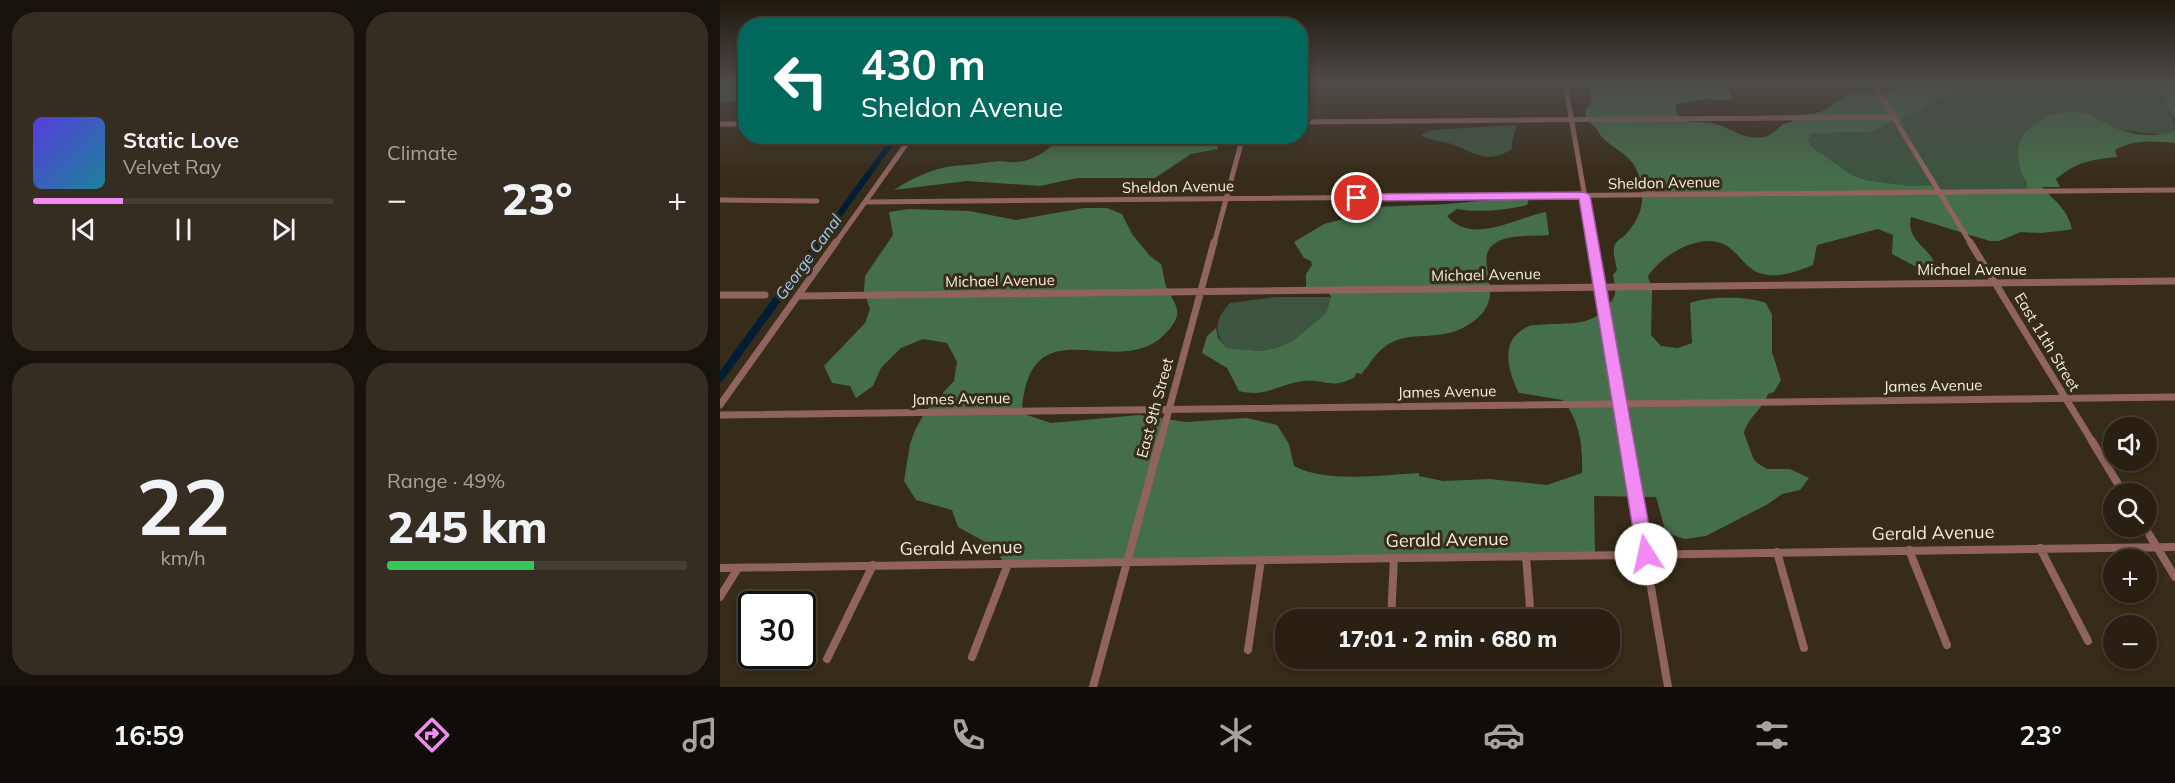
<!DOCTYPE html>
<html lang="en">
<head>
<meta charset="utf-8">
<style>
	:root { --surface:#292013; --page:#352d21; --text:#f1f3f6; --muted:#a5a3a0; --line:#453e33; --accent:#f28af3 }
	body { margin:0; font-family:Mulish,sans-serif; background:var(--page); color:var(--text); height:100vh; display:flex; flex-direction:column; font-size:22px; white-space:nowrap }
	* { box-sizing:border-box; margin:0 }
	p { font-size:20px; color:var(--muted) }
	.icon { flex:none; width:33px; height:33px; fill:none; stroke:currentColor; stroke-width:2; stroke-linecap:round; stroke-linejoin:round }
	.map { position:relative; flex:1; overflow:hidden }
	.sheet { display:flex; flex-direction:column; gap:12px; padding:12px; background:#17120a; width:720px }
	.sheet>* { flex:none }
	.banner { position:absolute; left:18px; top:18px; width:570px; height:126px; border-radius:24px; box-shadow:0 3px 9px #0003,0 0 0 2px var(--line); background:#00695c; color:#fff; overflow:hidden }
	.buttons { position:absolute; left:1383px; top:417px; display:grid; gap:12px }
	.buttons a { display:grid; place-items:center; width:54px; height:54px; border-radius:50%; background:var(--surface); box-shadow:0 3px 9px #0003,0 0 0 2px var(--line); font-size:30px }
	.speed { position:absolute; left:18px; top:591px; display:flex; gap:12px; font-size:30px; font-weight:700; text-align:center }
	.speed>* { display:grid; place-content:center; width:78px; height:78px; border-radius:50%; background:var(--surface); box-shadow:0 3px 9px #0003,0 0 0 2px var(--line); line-height:1 }
	.speed .limit { border:3px solid #111; border-radius:9px; background:#fff; color:#111 }
	.pin { position:absolute; display:grid; place-items:center; width:51px; height:51px; color:#fff; margin:-26px; border:3px solid #fff; border-radius:50%; box-shadow:0 2px 6px #0007 }
	.me { position:absolute; width:66px; margin:-33px; rotate:350deg; stroke-linejoin:round; filter:drop-shadow(0 0 4px #0008) }
	.turn { display:flex; align-items:center; gap:21px; height:126px; padding:0 24px; font-size:27px }
	.turn .icon { width:78px; height:78px; stroke-width:2.5 }
	.turn b { display:block; font-size:42px; line-height:51px }
	.big { font-size:45px; font-weight:800; line-height:1.1 }
	.sheet .card { flex:1; display:flex; flex-direction:column; justify-content:center; gap:9px; min-width:0; padding:0 21px; border-radius:24px; background:var(--page) }
	.sheet .dial { align-items:center; gap:0 }
	.dial b { font-size:78px; line-height:1 }
	.song { display:flex; align-items:center; gap:18px }
	.cover { width:72px; height:72px; border-radius:9px; background:linear-gradient(135deg,hsl(250 70% 55%),hsl(190 70% 35%)) }
	.played { height:6px; border-radius:3px; background:linear-gradient(90deg,var(--accent) 30%,var(--line) 30%) }
	.keys { display:flex; justify-content:space-around; direction:ltr }
	.heat { display:flex; justify-content:space-between; align-items:center; font-size:33px; direction:ltr }
	.charge { height:9px; border-radius:4px; background:linear-gradient(90deg,#34c759 49%,var(--line) 0) }
	.sheet .tiles { flex:1; display:grid; gap:12px; grid-template-columns:repeat(2,1fr) }
	.trip { position:absolute; left:555px; top:609px; width:345px; height:60px; border-radius:24px; background:var(--surface); box-shadow:0 3px 9px #0003,0 0 0 2px var(--line); font-weight:800; line-height:60px; text-align:center }
	.dock { display:flex; height:96px; justify-content:space-around; align-items:center; background:#100d08; color:var(--muted) }
	.dock .icon { width:42px; height:42px }
	.dock .active { color:var(--accent) }
	.dock b { font-size:27px; color:var(--text) }
	main { display:flex; flex:1; min-height:0 }
	.map>svg:first-child { display:block }
	.green { fill:#3d5540 }
	.forest { fill:#456e4a }
	.lines { fill:none; stroke-linecap:round; stroke-linejoin:round }
	.canal-far1 { stroke:#011e36; stroke-width:6 }
	.canal { stroke:#011e36; stroke-width:8 }
	.minor-far2 { stroke:#90635e; stroke-width:5 }
	.minor-far1 { stroke:#90635e; stroke-width:7 }
	.minor { stroke:#90635e; stroke-width:8 }
	.route { fill:#f28af3; stroke:#9d5a9e; stroke-width:1.5 }
	.labels { text-anchor:middle; stroke-width:6; stroke-linejoin:round; paint-order:stroke }
	.street-label { font-size:15px; fill:#f5ede1; stroke:#372b19 }
	.water-label { font-size:16px; font-style:italic; fill:#9ccefb; stroke:#372b19 }
	.near-street-label { font-size:18px; fill:#f5ede1; stroke:#372b19 }
</style>
</head>
<body>
<main>
<section class="sheet">
<div class="tiles">
<div class="card">
<div class="song"><i class="cover"></i><div><b>Static Love</b><p>Velvet Ray</p></div></div>
<div class="played"></div>
<div class="keys"><svg class="icon" aria-label="previous" viewBox="0 0 24 24"><path d="M18 5L8 12l10 7zM5 5v14"/></svg><svg class="icon" aria-label="pause" viewBox="0 0 24 24"><path d="M8 5v14M16 5v14"/></svg><svg class="icon" aria-label="next" viewBox="0 0 24 24"><path d="M6 5l10 7-10 7zM19 5v14"/></svg></div>
</div>
<div class="card"><p>Climate</p>
<div class="heat"><a>−</a><b class="big">23°</b><a>+</a></div>
</div>
<div class="card dial"><b>22</b><p>km/h</p></div>
<div class="card"><p>Range · 49%</p><b class="big">245 km</b><div class="charge"></div></div>
</div>
</section>
<div class="map">
<svg width="1455" height="687" viewBox="0 0 1455 687">
	<rect width="100%" height="100%" fill="#372b19"/>
	<!-- green -->
	<path class="green" d="M0,82H25V100L0,102V94L5,91L0,90Z
		M1247,82H1405C1412,83 1428,82 1434,86C1448,96 1455,116 1455,132L1442,135L1398,130L1359,112H1346L1324,117L1321,123L1307,131C1301,150 1295,166 1307,183L1306,189L1224,190L1209,185L1190,186L1146,180L1132,175L1092,147L1088,139L1092,133L1163,126L1173,121L1183,124L1180,118L1199,112Z
		M797,125L792,141V149C765,166 754,151 728,143C718,140 710,141 701,135L711,130Z
		M556,297H611L606,313L571,342L556,348L539,351L507,348C492,332 496,318 510,303Z"/>
	<!-- forest -->
	<path class="forest" d="M867,82H1006L1013,100L984,99L956,104V114C967,125 978,121 992,123C1010,127 1027,143 1047,136C1057,132 1061,122 1071,122L1076,116C1085,114 1097,114 1105,110C1116,104 1123,93 1137,91C1153,88 1176,96 1187,82H1247L1199,112L1180,118L1186,129L1180,122L1173,121L1155,130L1145,132L1092,133L1088,139L1092,147L1132,175L1146,180L1190,186L1209,185L1224,190L1306,189L1307,183C1298,171 1293,145 1306,132C1312,126 1320,125 1324,117C1335,114 1346,111 1357,112C1371,113 1383,123 1395,128C1411,135 1440,138 1455,131V143C1435,141 1413,139 1395,150L1397,157C1370,160 1358,161 1336,179L1340,187H1322C1334,200 1348,210 1352,229L1348,230L1321,233L1301,232L1279,241H1270L1191,217C1184,245 1222,250 1215,277L1172,254L1173,235L1158,229L1097,245L1093,265C1075,272 1058,279 1039,273C1026,268 1019,254 1007,246C982,230 942,255 928,276L932,291L931,335L941,346L958,348L972,343L970,303C989,296 1027,296 1046,303L1052,315V352L1061,380L1054,392L1048,394C1043,409 1028,417 1024,433L1033,458L1037,463L1047,469H1070L1089,478L1080,490L1062,494L1048,504L986,536L965,539L946,533L936,497L874,496L875,555L284,564L276,548L238,527L232,510L196,500L184,481L190,444L195,430L205,412L234,381L237,362L227,343L203,339L181,348L161,368L153,386L136,398L130,386L112,383L104,366L145,323L150,309L144,291L145,276L173,235L169,212L188,209L249,211L296,220L364,208H387L402,214L412,234L430,256L441,264C443,271 444,279 446,286C449,296 459,304 457,316C455,323 449,330 444,335C396,382 311,303 302,409L307,415L331,423L419,415L466,422L527,418L557,425L569,444L574,466C605,483 664,475 699,473V476L723,481L770,479L827,485L862,473C863,446 860,422 843,400L799,393C788,371 778,339 809,326C810,325 817,325 818,325C842,322 869,328 886,308C898,294 896,293 893,275L897,270C896,263 893,255 894,247C896,240 901,239 906,234C920,219 925,203 921,183C915,156 902,155 884,139C880,136 879,132 876,128C868,119 868,126 865,110L872,102Z
		M1405,82H1448L1455,88V119L1444,97L1433,85Z
		M339,137H494L498,149L471,154L435,178H357L320,186L247,181L174,190C190,179 214,168 233,166C248,165 264,163 279,161C285,161 291,163 297,162C312,161 331,150 339,137Z
		M781,199H809L807,205C787,210 757,213 737,209L727,216C752,246 797,217 826,212L829,235C814,237 798,234 784,239C740,254 799,294 748,325C711,348 679,320 650,363C647,368 644,369 642,374L636,373L635,377C611,390 606,379 584,381C557,384 547,398 519,391L507,368L482,353L487,336L496,328L498,338L507,348L539,351L556,348L571,342L606,313L611,297L607,289H586V274L592,265L591,261L584,258L574,242L604,224L631,217L656,207L727,204Z"/>
	<g class="lines">
		<!-- canal-far1 -->
		<path class="canal-far1" d="M98,244L176,136"/>
		<!-- canal -->
		<path class="canal" d="M0,378L99,242"/>
		<!-- minor-far2 -->
		<path class="minor-far2" d="M845,82L873,244
			M1152,82L1251,244
			M580,122L1174,117
			M0,124H26
			M0,200L97,201
			M145,202L1455,190
			M115,244L192,136
			M494,244L523,136"/>
		<!-- minor-far1 -->
		<path class="minor-far1" d="M872,242L906,443
			M1250,242L1373,443
			M0,295H45
			M78,296L1455,281
			M0,405L116,242
			M0,415L1455,397
			M440,443L494,242"/>
		<!-- minor -->
		<path class="minor" d="M906,441L948,687
			M1372,441L1404,494
			M1424,526L1455,577
			M1320,548L1368,641
			M1189,550L1227,645
			M1057,552L1084,648
			M806,556L811,620
			M0,568L1455,547
			M0,597L18,568
			M671,620L674,558
			M528,650L541,560
			M252,657L288,564
			M107,659L153,565
			M373,687L440,441"/>
	</g>
	<!-- sky -->
	<linearGradient id="sky" x2="0" y2="1"><stop stop-color="#1e180e"/><stop offset="0.46" stop-color="#4d4a49"/><stop offset="1" stop-color="#4d4a49" stop-opacity="0"/></linearGradient>
	<rect width="1455" height="178" fill="url(#sky)"/>
	<!-- route -->
	<path class="route" d="M864,192L870,195L934,554L931,560L926,562L920,560L917,554L859,199L637,201L631,198L637,194Z"/>
	<g class="labels">
		<!-- street labels -->
		<g class="street-label">
			<text transform="translate(944 183) rotate(-1)" y="5">Sheldon Avenue</text>
			<text transform="translate(458 187) rotate(-1)" y="5">Sheldon Avenue</text>
			<text x="1252" y="275">Michael Avenue</text>
			<text transform="translate(766 275) rotate(-1)" y="5">Michael Avenue</text>
			<text transform="translate(280 281) rotate(-1)" y="5">Michael Avenue</text>
			<text transform="translate(1327 342) rotate(59)" y="5">East 11th Street</text>
			<text transform="translate(1213 386) rotate(-1)" y="5">James Avenue</text>
			<text transform="translate(727 392) rotate(-1)" y="5">James Avenue</text>
			<text transform="translate(241 399) rotate(-1)" y="5">James Avenue</text>
			<text transform="translate(435 408) rotate(-75)" y="5">East 9th Street</text>
		</g>
		<!-- water labels -->
		<g class="water-label">
			<text transform="translate(88 257) rotate(-54)" y="6">George Canal</text>
		</g>
		<!-- near-street labels -->
		<g class="near-street-label">
			<text transform="translate(1213 533) rotate(-1)" y="6">Gerald Avenue</text>
			<text transform="translate(727 540) rotate(-1)" y="6">Gerald Avenue</text>
			<text transform="translate(241 548) rotate(-1)" y="6">Gerald Avenue</text>
		</g>
	</g>
</svg>
<div class="buttons">
<a><svg class="icon" aria-label="sound" viewBox="0 0 24 24"><path d="M4 9h4l5-4v14l-5-4H4zM17 9q2 3 0 6"/></svg></a>
<a><svg class="icon" aria-label="search" viewBox="0 0 24 24"><circle cx="10" cy="10" r="6"/><path d="M15 15l6 6"/></svg></a>
<a>+</a>
<a>−</a>
</div>
<div class="speed"><div class="limit">30</div></div>
<div class="pin" style="left:637px;top:198px;background:#d93025"><svg class="icon" aria-label="arrive" viewBox="0 0 24 24"><path d="M6 21V4h12l-3 4 3 4H6"/></svg></div>
<svg class="me" style="left:926px;top:554px" viewBox="-20 -20 40 40"><circle r="19" fill="#fff"/><path d="M0-13L10 11 0 6-10 11z" fill="#f28af3"/></svg>
<div class="trip">17:01 · 2 min · 680 m</div>
<div class="banner">
<div class="turn"><svg class="icon" aria-label="left" viewBox="0 0 24 24"><path d="M17 20v-9H6M10 6l-5 5 5 5"/></svg><div><b>430 m</b>Sheldon Avenue</div></div>
</div>
</div>
</main>
<nav class="dock">
<b>16:59</b>
<svg class="icon active" aria-label="directions" viewBox="0 0 24 24"><path d="M12 3l9 9-9 9-9-9zM9 14v-3h6M13 9l2 2-2 2"/></svg>
<svg class="icon" aria-label="music" viewBox="0 0 24 24"><path d="M9 18V5l10-2v13"/><circle cx="6" cy="18" r="3"/><circle cx="16" cy="16" r="3"/></svg>
<svg class="icon" aria-label="phone" viewBox="0 0 24 24"><path d="M5 4h4l2 5-3 2q2 4 5 5l2-3 5 2v4C11 20 4 13 5 4z"/></svg>
<svg class="icon" aria-label="climate" viewBox="0 0 24 24"><path d="M12 3v18M4 7l16 10M4 17L20 7"/></svg>
<svg class="icon" aria-label="car" viewBox="0 0 24 24"><path d="M5 17H2v-5l4-1 3-4h7l3 4 3 1v5h-3M9 17h6M6 11h13"/><circle cx="7" cy="17" r="2"/><circle cx="17" cy="17" r="2"/></svg>
<svg class="icon" aria-label="filters" viewBox="0 0 24 24"><path d="M4 7h16M4 17h16"/><circle cx="9" cy="7" r="2"/><circle cx="15" cy="17" r="2"/></svg>
<b>23°</b>
</nav>
</body>
</html>
